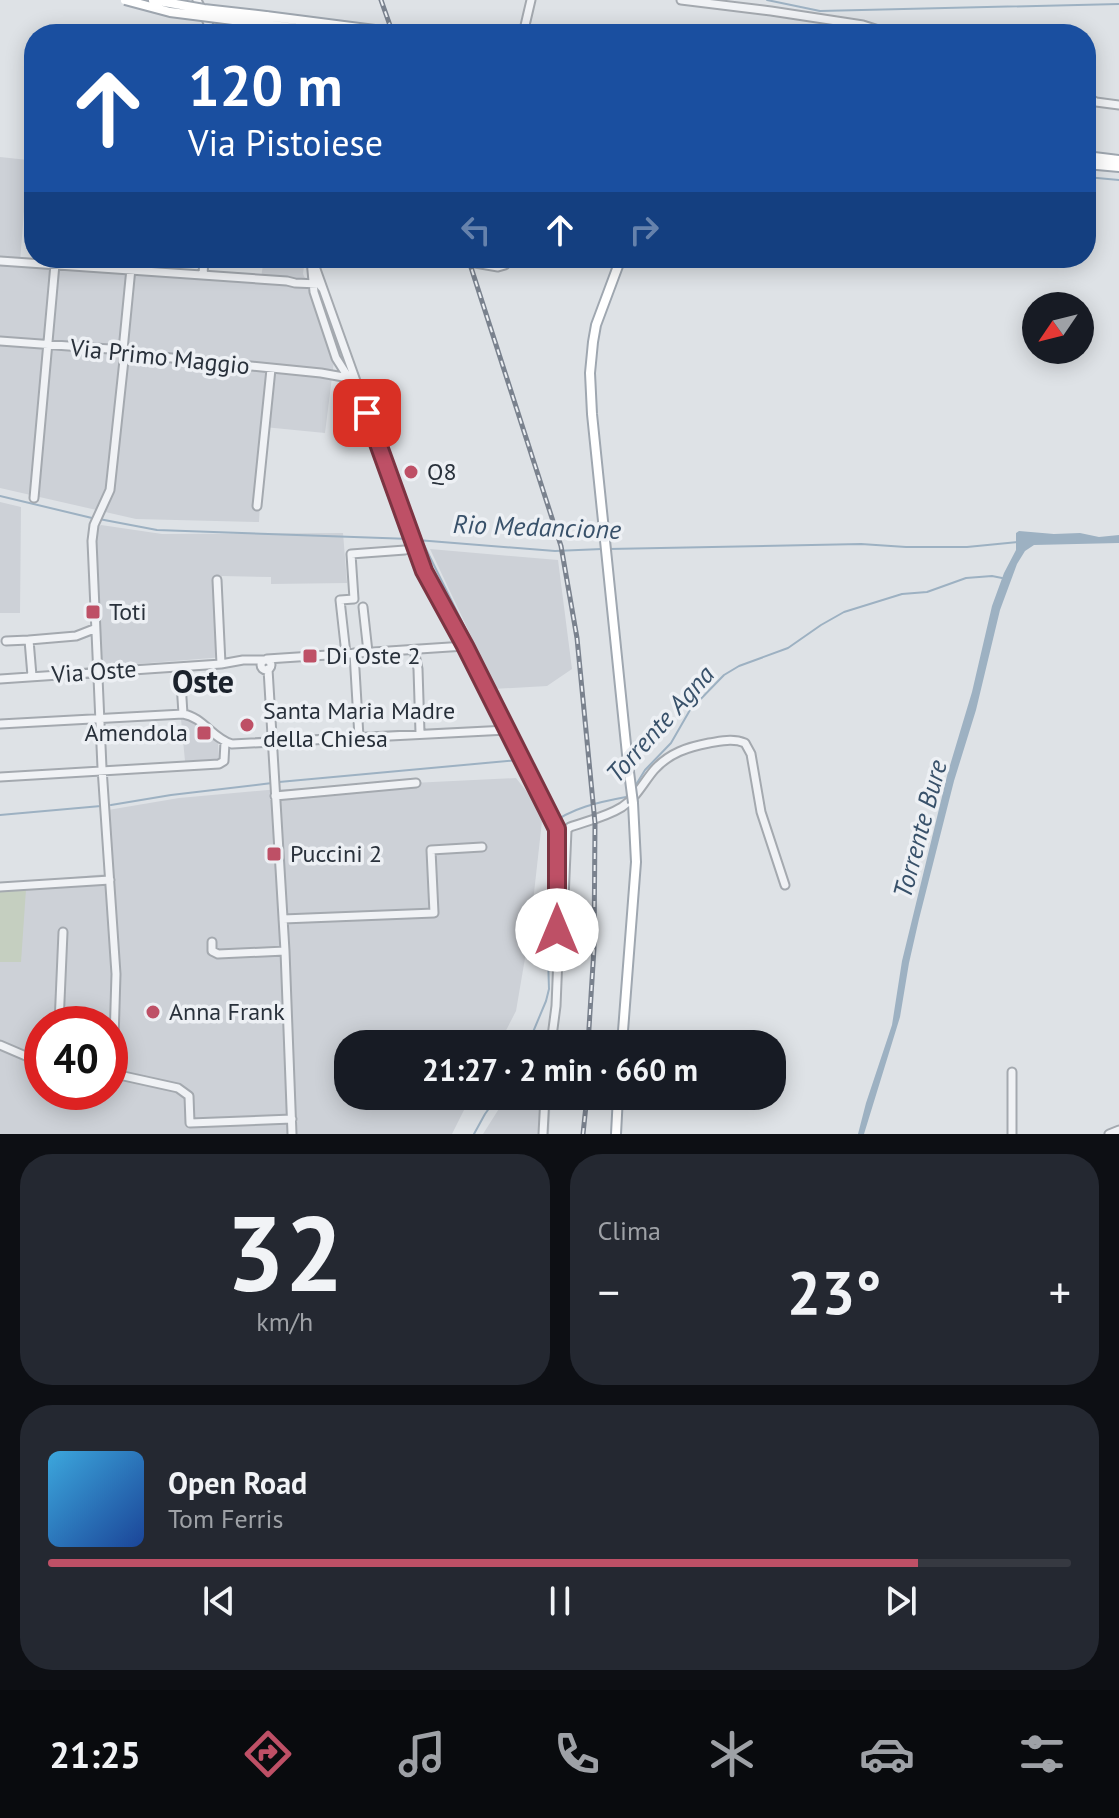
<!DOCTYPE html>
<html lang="it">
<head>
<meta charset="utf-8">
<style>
	:root { --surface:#171b24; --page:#242831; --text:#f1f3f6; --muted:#9ea1a6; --line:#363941; --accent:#be5066 }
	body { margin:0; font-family:"PT Sans",sans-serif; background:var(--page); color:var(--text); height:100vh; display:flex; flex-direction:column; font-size:30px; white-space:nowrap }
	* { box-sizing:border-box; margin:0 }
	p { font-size:26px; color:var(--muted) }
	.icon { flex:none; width:44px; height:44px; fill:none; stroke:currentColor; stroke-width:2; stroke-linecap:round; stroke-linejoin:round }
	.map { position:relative; height:1134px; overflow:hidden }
	.drawer { display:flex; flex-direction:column; gap:20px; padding:20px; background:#0d0f14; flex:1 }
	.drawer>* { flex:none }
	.guide { position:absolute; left:24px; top:24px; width:1072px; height:244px; border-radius:32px; box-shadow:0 4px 20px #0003; background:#1a4fa0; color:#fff; overflow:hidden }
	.needle { width:52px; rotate:235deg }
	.controls { position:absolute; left:1022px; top:292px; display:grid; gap:16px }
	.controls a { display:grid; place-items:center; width:72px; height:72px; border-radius:50%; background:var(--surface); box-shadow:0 4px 20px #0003; font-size:40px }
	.speed { position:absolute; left:24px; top:1006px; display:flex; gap:16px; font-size:40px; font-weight:700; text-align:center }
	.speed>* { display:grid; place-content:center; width:104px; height:104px; border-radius:50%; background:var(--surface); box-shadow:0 4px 20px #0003; line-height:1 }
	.speed .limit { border:12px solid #d22; background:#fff; color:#111 }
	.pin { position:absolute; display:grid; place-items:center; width:68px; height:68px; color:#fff; margin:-34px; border-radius:16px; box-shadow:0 4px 12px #0006 }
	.me { position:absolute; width:88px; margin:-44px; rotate:0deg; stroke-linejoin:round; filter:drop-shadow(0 0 6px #0008) }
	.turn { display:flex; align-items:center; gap:28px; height:168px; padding:0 32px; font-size:36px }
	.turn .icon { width:104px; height:104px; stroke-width:2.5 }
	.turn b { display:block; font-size:56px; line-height:68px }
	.lanes { display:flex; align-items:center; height:76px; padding:0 32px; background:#0003; justify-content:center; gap:40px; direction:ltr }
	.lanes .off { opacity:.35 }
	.big { font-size:60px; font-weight:600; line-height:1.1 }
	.drawer .widget { flex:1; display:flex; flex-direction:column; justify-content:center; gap:12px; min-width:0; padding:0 28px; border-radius:32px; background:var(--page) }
	.drawer .dial { align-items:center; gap:0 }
	.dial b { font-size:104px; line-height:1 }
	.song { display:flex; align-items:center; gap:24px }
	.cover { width:96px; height:96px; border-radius:12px; background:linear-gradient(135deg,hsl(200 70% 55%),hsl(220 70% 35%)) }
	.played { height:8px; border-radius:4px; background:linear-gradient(90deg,var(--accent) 85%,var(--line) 85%) }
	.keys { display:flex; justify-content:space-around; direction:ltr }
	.heat { display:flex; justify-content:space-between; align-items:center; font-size:44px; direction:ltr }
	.drawer .tiles { flex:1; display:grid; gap:20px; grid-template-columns:1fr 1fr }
	.widget:last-child { grid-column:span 2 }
	.trip { position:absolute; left:334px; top:1030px; width:452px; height:80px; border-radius:32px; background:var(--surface); box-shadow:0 4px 20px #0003; font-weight:600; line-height:80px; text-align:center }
	.menu { display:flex; height:128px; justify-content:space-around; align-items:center; background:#090b0e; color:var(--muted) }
	.menu .icon { width:56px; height:56px }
	.menu .selected { color:var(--accent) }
	.menu b { font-size:36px; color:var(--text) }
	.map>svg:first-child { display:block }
	.built { fill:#cdd1d7; fill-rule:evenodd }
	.green { fill:#c5cfc0 }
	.water { fill:#9db1c2 }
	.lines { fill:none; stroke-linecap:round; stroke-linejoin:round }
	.stream { stroke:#9db1c2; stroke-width:2 }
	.minor-casing { stroke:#a4a9af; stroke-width:11 }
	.major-casing { stroke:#9fa7b0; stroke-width:12 }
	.minor { stroke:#f0f2f5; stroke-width:7 }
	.major { stroke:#fff; stroke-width:8 }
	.rail-casing { stroke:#7a828e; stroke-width:5 }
	.rail { stroke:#edf0f4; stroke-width:2; stroke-dasharray:6; stroke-linecap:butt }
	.major-bridge-casing { stroke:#9fa7b0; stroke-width:12; stroke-linecap:butt }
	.major-bridge { stroke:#fff; stroke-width:8 }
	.route-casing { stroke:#7c3442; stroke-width:20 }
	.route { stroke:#be5066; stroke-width:14 }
	.poi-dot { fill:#be5066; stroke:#edf0f4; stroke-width:3 }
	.labels { text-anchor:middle; stroke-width:7; stroke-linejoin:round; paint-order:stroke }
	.street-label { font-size:24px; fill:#29313b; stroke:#edf0f4 }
	.poi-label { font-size:24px; fill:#29313b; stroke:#edf0f4; text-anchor:start }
	.water-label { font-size:26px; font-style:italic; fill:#38516a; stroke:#edf0f4 }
	.district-label { font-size:32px; font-weight:bold; fill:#1b222c; stroke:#edf0f4 }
</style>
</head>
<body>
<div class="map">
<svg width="1119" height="1134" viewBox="0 0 1119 1134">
	<rect width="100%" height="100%" fill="#dee2e6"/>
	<!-- built -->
	<path class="built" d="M0,157L28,160L20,262L261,278L264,258H305L303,274L310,289L334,361L325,433L264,427L259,522L136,519L0,488Z
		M0,502L21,507L20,613H0Z
		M101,525L162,534L343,533L347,583L271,584V577L222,576L224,657L99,667L95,605V529Z
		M430,549L558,560L572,669L547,686L492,689L472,638Z
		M181,719L189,720L218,743L219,759L185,761Z
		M516,778L543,812L530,929L516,1011L499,1044H348V1096H471L452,1134H0V884L106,874L112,870L108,810L179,798L268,790ZM42,1024H110V1092H42Z
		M507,1096H551L549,1134H483Z"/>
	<!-- green -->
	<path class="green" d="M26,889L21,962H0V890Z"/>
	<!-- water -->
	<path class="water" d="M1019,531L1054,534L1080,533L1099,537L1119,535V543L1034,545L1025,551L1017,564L1000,610L976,710L954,781L919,919L909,963L900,1017L864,1134H858L866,1103L892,1025L902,961L948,772L972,692L992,606L1004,573L1016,550V533Z"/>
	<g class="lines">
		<!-- stream -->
		<path class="stream" d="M767,0L820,11L1119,4
			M1086,177L1119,180
			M0,496L92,518
			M99,519L157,530L411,539
			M417,540L555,551L602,549
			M422,541L469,636V641
			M609,549L861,544L906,547H967L1018,542
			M493,690L526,759
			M279,782L518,760
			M634,788L645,770L671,743L690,710L724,675L739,666L788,648L821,625L844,612L902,594L927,592L966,578L992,576L1002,578
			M111,805L171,795L272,783
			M0,815L101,806
			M528,1044L546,1001L549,989L547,928L550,825C571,808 599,802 626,797L629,793
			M474,1134L485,1114L498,1096"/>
		<defs>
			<path id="minor" d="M197,0L213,34
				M681,0L771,11L863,25L891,34
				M212,32L234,34
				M523,34L531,0
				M1086,97L1096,102L1119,105
				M312,258L424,571L465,646L557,829L558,957L556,1006L551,1044
				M450,258L466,261
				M311,260L314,292L336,358L350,380
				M0,261L287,281L295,283L319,284L323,289
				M475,263L498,267L505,265L509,258
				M203,275L204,258
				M0,341L123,350L142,355L321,373L349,378
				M123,350L132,258
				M34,498L55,264
				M257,506L271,369
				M217,580L221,664
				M363,607L368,652
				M6,641L29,640
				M414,650L418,669L420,733
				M354,653L359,737
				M346,654L340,600L354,599L351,554L405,550
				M267,659L465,646
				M261 665a5 5 0 1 1 10 0a5 5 0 1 1-10 0Z
				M180,667L183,714
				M268,669L285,951L292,1134
				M32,676L29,640L76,636L94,629
				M0,679L221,664L243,660H265
				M0,724L183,714C203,717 213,739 232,744L507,730
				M0,777L219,764L224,761L225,742
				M275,796L416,783
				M0,887L110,880
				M557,904L564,899L567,830L570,827C587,821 606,817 622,807C637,797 643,783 654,770C669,753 688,747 709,743C722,741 733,738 745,743L751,754L761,812L785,885
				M283,919L434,913L431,850L482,847
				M212,942V951L218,954L285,951
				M59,1024L63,932
				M0,1045L42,1063
				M1012,1072V1134
				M110,1073L178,1088L189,1096L190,1123L292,1119
				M113,1073L116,974L102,768L92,541L94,525L110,490L124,360L127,356L142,355
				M543,1134L545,1096
				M1109,1134L1119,1130"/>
			<path id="major" d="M266,16L406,34
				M265,24L340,34
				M1086,156L1119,160
				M1086,164L1119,167
				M621,258L596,325L593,342L590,373L592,414L628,764
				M622,1044L636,862L633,803
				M616,1134L618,1096"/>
		</defs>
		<!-- minor casing -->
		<use href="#minor" class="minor-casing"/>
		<!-- major casing -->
		<use href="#major" class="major-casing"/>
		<!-- minor -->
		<use href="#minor" class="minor"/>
		<!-- major -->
		<use href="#major" class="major"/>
		<defs>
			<path id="rail" d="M381,0L393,34
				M468,258L561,546L577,638L595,823L594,948L588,1044
				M583,1134L587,1096"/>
		</defs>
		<!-- rail casing -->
		<use href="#rail" class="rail-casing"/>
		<!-- rail -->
		<use href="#rail" class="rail"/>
		<defs>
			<path id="major-bridge" d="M125,0L170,12L265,24
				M153,0L204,9L266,16
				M628,764L633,803"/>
		</defs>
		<!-- major-bridge casing -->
		<use href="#major-bridge" class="major-bridge-casing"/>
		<!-- major-bridge -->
		<use href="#major-bridge" class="major-bridge"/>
	</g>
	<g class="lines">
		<defs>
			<path id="route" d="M367,413L424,571L465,646L557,829V930"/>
		</defs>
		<!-- route casing -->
		<use href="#route" class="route-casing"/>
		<!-- route -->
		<use href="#route" class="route"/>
	</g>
	<!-- markers -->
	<g class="poi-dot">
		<circle cx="411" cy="472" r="8"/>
		<rect x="85" y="604" width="16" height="16" rx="4"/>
		<rect x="302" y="648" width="16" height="16" rx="4"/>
		<circle cx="247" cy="725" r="8"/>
		<rect x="196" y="725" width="16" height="16" rx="4"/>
		<rect x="266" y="846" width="16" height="16" rx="4"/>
		<circle cx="153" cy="1012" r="8"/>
	</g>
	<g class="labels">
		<!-- street labels -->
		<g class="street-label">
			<text transform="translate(160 357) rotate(6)" y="8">Via Primo Maggio</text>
			<text transform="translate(94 672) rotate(-4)" y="8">Via Oste</text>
		</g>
		<!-- poi labels -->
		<g class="poi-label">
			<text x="427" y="480">Q8</text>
			<text x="109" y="620">Toti</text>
			<text x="326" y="664">Di Oste 2</text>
			<text x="263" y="719">Santa Maria Madre<tspan x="263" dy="28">della Chiesa</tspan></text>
			<text x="188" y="741" text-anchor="end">Amendola</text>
			<text x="290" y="862">Puccini 2</text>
			<text x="169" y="1020">Anna Frank</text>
		</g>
		<!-- water labels -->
		<g class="water-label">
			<text transform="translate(537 527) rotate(2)" y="9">Rio Medancione</text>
			<text transform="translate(660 724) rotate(-48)" y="9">Torrente Agna</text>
			<text transform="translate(920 829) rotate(-75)" y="9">Torrente Bure</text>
		</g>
		<!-- district labels -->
		<g class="district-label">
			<text x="203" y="693">Oste</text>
		</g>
	</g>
</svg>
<div class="controls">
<a><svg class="needle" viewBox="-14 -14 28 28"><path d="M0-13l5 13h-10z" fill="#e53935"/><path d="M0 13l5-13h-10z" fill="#9ea1a6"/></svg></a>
</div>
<div class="speed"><div class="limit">40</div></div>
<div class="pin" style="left:367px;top:413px;background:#d93025"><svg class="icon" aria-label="arrive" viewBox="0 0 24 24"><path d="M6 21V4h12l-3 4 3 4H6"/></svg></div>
<svg class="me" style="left:557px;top:930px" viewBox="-20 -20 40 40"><circle r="19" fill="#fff"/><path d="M0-13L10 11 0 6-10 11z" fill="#be5066"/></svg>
<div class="trip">21:27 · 2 min · 660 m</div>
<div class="guide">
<div class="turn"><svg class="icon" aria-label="ahead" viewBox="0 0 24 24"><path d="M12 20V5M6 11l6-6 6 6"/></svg><div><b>120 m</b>Via Pistoiese</div></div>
<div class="lanes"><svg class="icon off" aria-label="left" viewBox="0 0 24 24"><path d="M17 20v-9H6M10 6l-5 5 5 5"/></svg><svg class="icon" aria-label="ahead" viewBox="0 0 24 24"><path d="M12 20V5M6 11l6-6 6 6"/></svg><svg class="icon off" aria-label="right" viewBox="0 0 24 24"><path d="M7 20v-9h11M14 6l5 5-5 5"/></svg></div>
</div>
</div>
<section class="drawer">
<div class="tiles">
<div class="widget dial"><b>32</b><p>km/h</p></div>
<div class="widget"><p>Clima</p>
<div class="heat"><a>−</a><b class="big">23°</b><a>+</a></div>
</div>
<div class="widget">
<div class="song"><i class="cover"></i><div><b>Open Road</b><p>Tom Ferris</p></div></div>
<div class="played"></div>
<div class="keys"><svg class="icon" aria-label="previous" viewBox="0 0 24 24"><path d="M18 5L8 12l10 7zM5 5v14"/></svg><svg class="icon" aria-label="pause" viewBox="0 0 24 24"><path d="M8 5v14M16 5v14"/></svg><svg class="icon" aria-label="next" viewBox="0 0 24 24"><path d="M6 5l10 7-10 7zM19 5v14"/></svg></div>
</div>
</div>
</section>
<nav class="menu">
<b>21:25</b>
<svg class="icon selected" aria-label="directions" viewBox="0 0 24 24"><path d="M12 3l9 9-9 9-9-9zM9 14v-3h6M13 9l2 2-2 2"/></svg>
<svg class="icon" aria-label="music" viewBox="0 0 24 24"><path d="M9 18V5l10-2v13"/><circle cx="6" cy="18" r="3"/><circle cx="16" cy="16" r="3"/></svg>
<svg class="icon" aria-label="phone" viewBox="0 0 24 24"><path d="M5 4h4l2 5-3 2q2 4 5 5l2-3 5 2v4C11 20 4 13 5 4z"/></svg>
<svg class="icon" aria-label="climate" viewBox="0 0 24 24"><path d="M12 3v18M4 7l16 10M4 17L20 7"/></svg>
<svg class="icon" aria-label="car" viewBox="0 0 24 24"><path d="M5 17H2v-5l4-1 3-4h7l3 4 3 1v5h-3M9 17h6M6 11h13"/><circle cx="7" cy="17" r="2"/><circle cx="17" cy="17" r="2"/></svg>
<svg class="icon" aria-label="filters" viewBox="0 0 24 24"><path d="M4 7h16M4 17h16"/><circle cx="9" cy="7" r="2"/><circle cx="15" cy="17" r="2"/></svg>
</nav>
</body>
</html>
